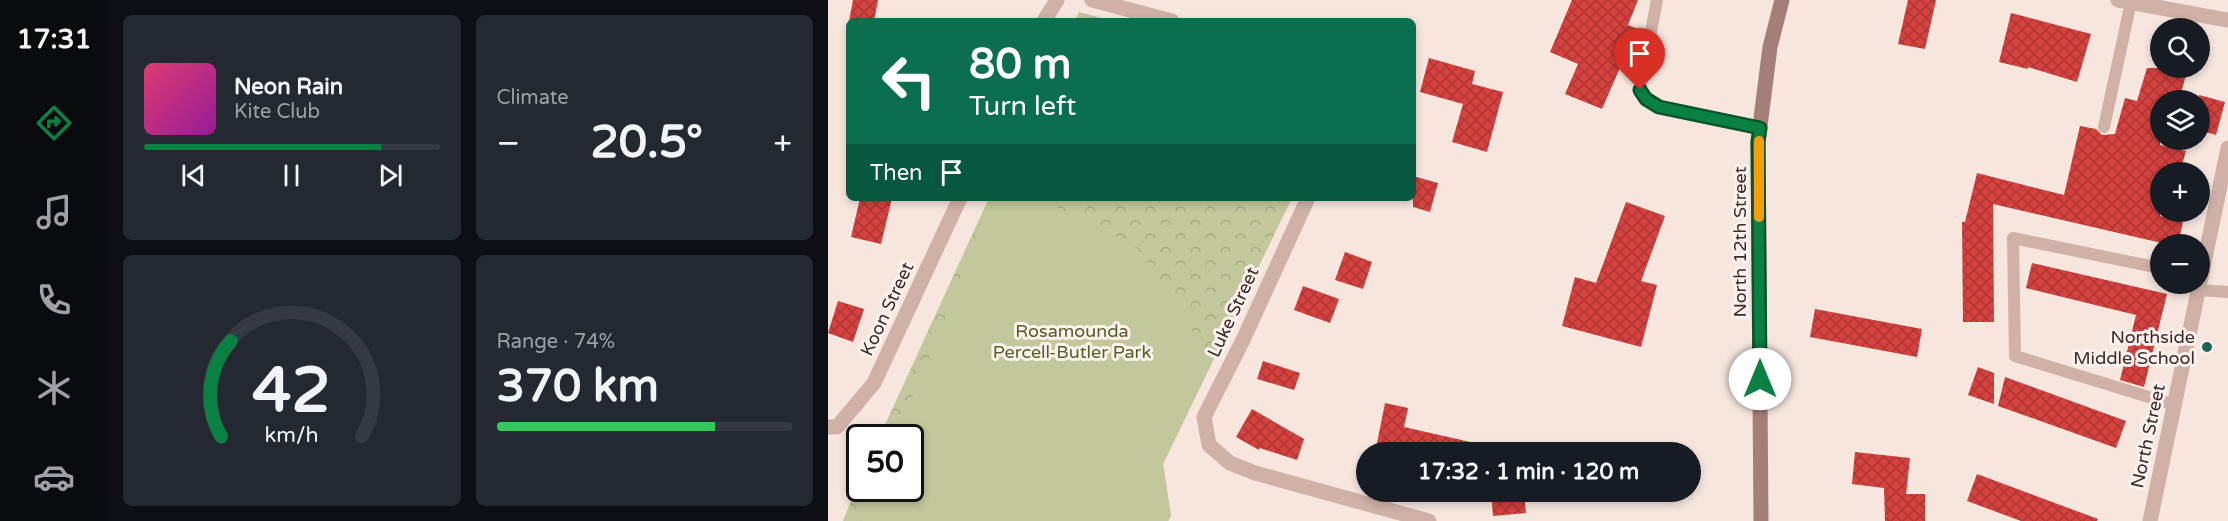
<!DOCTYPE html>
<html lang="en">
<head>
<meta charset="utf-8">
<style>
	:root { --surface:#171b24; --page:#242831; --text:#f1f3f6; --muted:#9ea1a6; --line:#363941; --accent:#0b8043 }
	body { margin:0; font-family:"Varela Round",sans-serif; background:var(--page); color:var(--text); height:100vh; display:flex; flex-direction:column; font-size:22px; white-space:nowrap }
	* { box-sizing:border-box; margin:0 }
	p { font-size:20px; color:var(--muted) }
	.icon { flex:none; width:33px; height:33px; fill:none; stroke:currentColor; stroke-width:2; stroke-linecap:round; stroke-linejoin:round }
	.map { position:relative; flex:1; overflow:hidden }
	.details { display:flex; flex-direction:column; gap:15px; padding:15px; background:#0d0f14; width:720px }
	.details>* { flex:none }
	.top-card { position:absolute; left:18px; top:18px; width:570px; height:183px; border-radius:9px; box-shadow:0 3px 9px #0003; background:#0b6e4f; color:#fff; overflow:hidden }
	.fabs { position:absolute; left:1322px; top:18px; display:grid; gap:12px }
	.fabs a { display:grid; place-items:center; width:60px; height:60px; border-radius:50%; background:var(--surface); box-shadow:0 3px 9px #0003; font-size:30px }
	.speed { position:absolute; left:18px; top:424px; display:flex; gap:12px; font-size:30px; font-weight:700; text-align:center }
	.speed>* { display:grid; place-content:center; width:78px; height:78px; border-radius:50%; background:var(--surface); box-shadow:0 3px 9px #0003; line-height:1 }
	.speed .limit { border:3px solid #111; border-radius:9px; background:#fff; color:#111 }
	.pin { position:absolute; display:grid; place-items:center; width:51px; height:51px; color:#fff; margin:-62px -26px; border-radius:50% 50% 50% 0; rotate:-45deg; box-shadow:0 0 6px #0007 }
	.pin .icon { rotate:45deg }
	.me { position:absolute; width:66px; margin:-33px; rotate:0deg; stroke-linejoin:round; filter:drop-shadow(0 0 4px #0008) }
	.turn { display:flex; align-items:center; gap:21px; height:126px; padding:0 24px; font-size:27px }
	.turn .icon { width:78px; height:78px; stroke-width:2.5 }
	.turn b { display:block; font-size:42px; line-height:51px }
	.then { display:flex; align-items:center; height:57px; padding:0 24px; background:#0003; gap:12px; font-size:22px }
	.big { font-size:45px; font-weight:700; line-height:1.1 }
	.details .card { flex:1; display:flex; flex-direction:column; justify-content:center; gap:9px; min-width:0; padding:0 21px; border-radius:9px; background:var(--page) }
	.details .dial { align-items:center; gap:0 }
	.dial svg { height:156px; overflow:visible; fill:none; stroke:var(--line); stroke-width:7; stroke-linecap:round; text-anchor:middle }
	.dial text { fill:var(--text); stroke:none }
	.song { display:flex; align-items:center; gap:18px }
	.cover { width:72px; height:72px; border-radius:9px; background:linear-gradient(135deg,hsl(340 70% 55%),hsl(300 70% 35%)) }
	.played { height:6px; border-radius:3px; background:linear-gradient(90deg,var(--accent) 80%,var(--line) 80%) }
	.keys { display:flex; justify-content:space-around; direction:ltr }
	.heat { display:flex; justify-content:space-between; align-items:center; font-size:33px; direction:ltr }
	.charge { height:9px; border-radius:4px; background:linear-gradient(90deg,#34c759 74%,var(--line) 0) }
	.details .tiles { flex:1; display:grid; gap:15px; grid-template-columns:repeat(2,1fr) }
	.trip { position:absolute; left:528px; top:442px; width:345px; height:60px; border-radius:30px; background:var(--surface); box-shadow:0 3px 9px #0003; font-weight:700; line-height:60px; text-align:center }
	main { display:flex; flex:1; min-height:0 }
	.menu { display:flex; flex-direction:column; width:108px; justify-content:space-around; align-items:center; background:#090b0e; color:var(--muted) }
	.menu .icon { width:42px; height:42px }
	.menu .selected { color:var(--accent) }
	.menu b { font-size:27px; color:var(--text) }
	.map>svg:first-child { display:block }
	.park { fill:url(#park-crowns) }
	.garden { fill:#c2c79c }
	.building { fill:url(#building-cross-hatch) }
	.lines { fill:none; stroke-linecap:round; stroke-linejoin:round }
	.lane { stroke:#d0b1a8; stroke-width:12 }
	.street { stroke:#d0b1a8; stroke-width:15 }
	.secondary { stroke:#a47f79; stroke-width:15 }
	.route-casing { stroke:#07532c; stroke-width:15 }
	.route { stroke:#0b8043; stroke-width:10 }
	.slow { stroke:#f59e0b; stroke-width:10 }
	.poi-dot { fill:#196357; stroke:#fcf1ec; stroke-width:2 }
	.labels { text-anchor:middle; stroke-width:6; stroke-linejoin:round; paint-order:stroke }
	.street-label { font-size:18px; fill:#3c2b29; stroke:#fcf1ec }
	.park-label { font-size:18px; fill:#565e29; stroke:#fcf1ec }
	.poi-label { font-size:18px; fill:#3c2b29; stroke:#fcf1ec; text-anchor:end }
</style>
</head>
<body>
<main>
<nav class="menu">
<b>17:31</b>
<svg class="icon selected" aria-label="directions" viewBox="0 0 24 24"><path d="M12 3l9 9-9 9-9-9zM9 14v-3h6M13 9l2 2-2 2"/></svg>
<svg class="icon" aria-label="music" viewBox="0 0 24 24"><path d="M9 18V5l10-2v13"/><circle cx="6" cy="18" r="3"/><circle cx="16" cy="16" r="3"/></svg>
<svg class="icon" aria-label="phone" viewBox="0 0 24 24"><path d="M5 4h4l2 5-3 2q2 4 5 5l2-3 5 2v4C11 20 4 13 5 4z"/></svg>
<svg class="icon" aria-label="climate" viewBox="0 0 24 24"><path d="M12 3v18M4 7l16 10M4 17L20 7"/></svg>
<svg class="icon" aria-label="car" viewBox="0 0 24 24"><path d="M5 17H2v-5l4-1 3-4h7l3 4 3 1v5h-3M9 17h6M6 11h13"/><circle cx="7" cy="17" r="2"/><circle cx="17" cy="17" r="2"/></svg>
</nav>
<section class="details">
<div class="tiles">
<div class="card">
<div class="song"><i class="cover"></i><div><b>Neon Rain</b><p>Kite Club</p></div></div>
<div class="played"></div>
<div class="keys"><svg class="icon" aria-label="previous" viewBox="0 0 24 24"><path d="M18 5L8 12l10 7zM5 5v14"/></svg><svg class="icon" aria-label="pause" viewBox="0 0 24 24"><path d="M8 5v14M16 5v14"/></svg><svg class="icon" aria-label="next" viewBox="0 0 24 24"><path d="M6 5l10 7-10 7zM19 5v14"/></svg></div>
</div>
<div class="card"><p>Climate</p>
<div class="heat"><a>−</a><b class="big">20.5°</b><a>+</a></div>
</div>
<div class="card dial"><svg viewBox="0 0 100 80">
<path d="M14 69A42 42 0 1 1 86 69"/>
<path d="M14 69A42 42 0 0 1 19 20" stroke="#0b8043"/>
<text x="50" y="56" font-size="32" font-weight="700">42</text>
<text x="50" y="72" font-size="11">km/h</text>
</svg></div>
<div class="card"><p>Range · 74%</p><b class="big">370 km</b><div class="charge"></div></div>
</div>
</section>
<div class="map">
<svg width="1400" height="521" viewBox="0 0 1400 521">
	<defs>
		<pattern id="park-crowns" width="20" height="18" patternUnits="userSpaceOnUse" patternTransform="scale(1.5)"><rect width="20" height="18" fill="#c2c79c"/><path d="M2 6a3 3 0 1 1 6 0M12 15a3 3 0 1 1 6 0" fill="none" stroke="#a8ab86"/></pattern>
		<pattern id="building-cross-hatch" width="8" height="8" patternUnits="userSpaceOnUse" patternTransform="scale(1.5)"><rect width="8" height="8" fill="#d4413e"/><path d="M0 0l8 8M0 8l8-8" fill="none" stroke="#ad3734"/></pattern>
	</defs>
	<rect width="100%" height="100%" fill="#f6e6de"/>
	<!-- park -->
	<path class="park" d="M251,12L285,21H247Z
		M161,198H464L335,464L343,516L340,521H15L31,481L32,489H82V438H51Z"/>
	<!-- garden -->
	<path class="garden" d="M163,198H193L220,203L305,244L355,311L381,368L335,464L343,516L340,521H33L29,515L42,489H82V438H65L98,368Z"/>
	<!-- building -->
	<path class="building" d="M25,0H50L46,21H21Z
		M744,0H810L800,25L815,31L813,41L802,67L794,63L774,109L737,94L750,64L722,52Z
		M1080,0H1108L1097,49L1070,44Z
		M1183,13L1263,34L1249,82L1200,67V69L1171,62Z
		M601,58L647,71L644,84L675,92L659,152L624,142L635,104L592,92Z
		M1319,68H1360L1351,100H1332V145L1358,151L1352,172H1332V216L1355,222L1350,244H1338L1165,204L1166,322H1135L1134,222H1137L1149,173L1236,195L1252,126L1268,129L1274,135L1287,134L1297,98L1309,101Z
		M1371,95L1397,102L1388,135L1371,130Z
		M585,176L610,183L602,212L585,207Z
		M32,198H64L53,244L23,237Z
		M798,202L837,216L813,281L829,285L813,347L734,326L747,277L768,283Z
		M517,252L544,262L535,289L507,280Z
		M1204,263L1339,294L1316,387L1292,380L1308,315L1198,288Z
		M475,286L511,299L502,323L466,310Z
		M10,301L36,309L25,342L0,333Z
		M987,309L1094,329L1089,357L982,337Z
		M435,361L472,373L466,390L429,379Z
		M1150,367L1166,373V404L1140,395Z
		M1177,377L1298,421L1288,448L1170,406Z
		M557,403L580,408L576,427L660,446L659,453H547Z
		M424,409L476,439L469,460L432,448L431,450L408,437Z
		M1027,452L1082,458L1078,494H1097V521H1057L1056,488L1024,484Z
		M1149,474L1270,519L1269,521H1193L1139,501Z
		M663,492H696L698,513L665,516Z"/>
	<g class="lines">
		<!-- lane -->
		<path class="lane" d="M829,0L812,90L818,99L831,107L932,128
			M1276,127L1303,2
			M1332,268L1185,238L1187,356L1347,405
			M1371,290L1400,292"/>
		<!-- street -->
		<path class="street" d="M264,0L344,21
			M1290,0L1400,20
			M216,21L229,0
			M480,198L415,340L376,417L381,445L402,463L427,473L601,521
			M0,427H9L46,383L132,198
			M1322,521L1400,148"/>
		<!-- secondary -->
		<path class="secondary" d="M933,521L930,142L942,47L954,0"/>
	</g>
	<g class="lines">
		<defs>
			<path id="route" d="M812,90L818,99L831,107L932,128L930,142L932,379"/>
		</defs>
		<!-- route casing -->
		<use href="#route" class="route-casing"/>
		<!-- route -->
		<use href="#route" class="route"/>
		<!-- slow -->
		<path class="slow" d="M931,141V217"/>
	</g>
	<!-- markers -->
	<circle class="poi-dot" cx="1379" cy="347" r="6"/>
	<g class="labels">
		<!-- street labels -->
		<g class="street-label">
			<text transform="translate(912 242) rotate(-90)" y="6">North 12th Street</text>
			<text transform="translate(59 309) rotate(-65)" y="6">Koon Street</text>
			<text transform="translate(405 312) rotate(-65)" y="6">Luke Street</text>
			<text transform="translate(1320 436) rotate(-78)" y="6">North Street</text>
		</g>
		<!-- park labels -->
		<g class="park-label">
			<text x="244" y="337">Rosamounda<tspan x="244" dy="21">Percell-Butler Park</tspan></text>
		</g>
		<!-- poi labels -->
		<g class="poi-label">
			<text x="1367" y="343">Northside<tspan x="1367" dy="21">Middle School</tspan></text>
		</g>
	</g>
</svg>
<div class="fabs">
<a><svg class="icon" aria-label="search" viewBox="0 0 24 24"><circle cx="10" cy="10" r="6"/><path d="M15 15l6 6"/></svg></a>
<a><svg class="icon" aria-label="layers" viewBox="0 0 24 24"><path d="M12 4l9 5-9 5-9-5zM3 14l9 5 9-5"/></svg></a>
<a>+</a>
<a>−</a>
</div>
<div class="speed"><div class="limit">50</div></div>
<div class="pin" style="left:812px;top:90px;background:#d93025"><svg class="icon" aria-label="arrive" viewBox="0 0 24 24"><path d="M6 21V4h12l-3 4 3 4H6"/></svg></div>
<svg class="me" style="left:932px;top:379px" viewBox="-20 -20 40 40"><circle r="19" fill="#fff"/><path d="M0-13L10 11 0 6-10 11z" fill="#0b8043"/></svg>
<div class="trip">17:32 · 1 min · 120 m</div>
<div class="top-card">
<div class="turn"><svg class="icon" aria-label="left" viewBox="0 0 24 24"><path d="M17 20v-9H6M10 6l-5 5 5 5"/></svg><div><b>80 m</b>Turn left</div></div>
<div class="then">Then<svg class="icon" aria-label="arrive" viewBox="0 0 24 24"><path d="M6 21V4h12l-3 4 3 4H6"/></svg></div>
</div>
</div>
</main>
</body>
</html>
